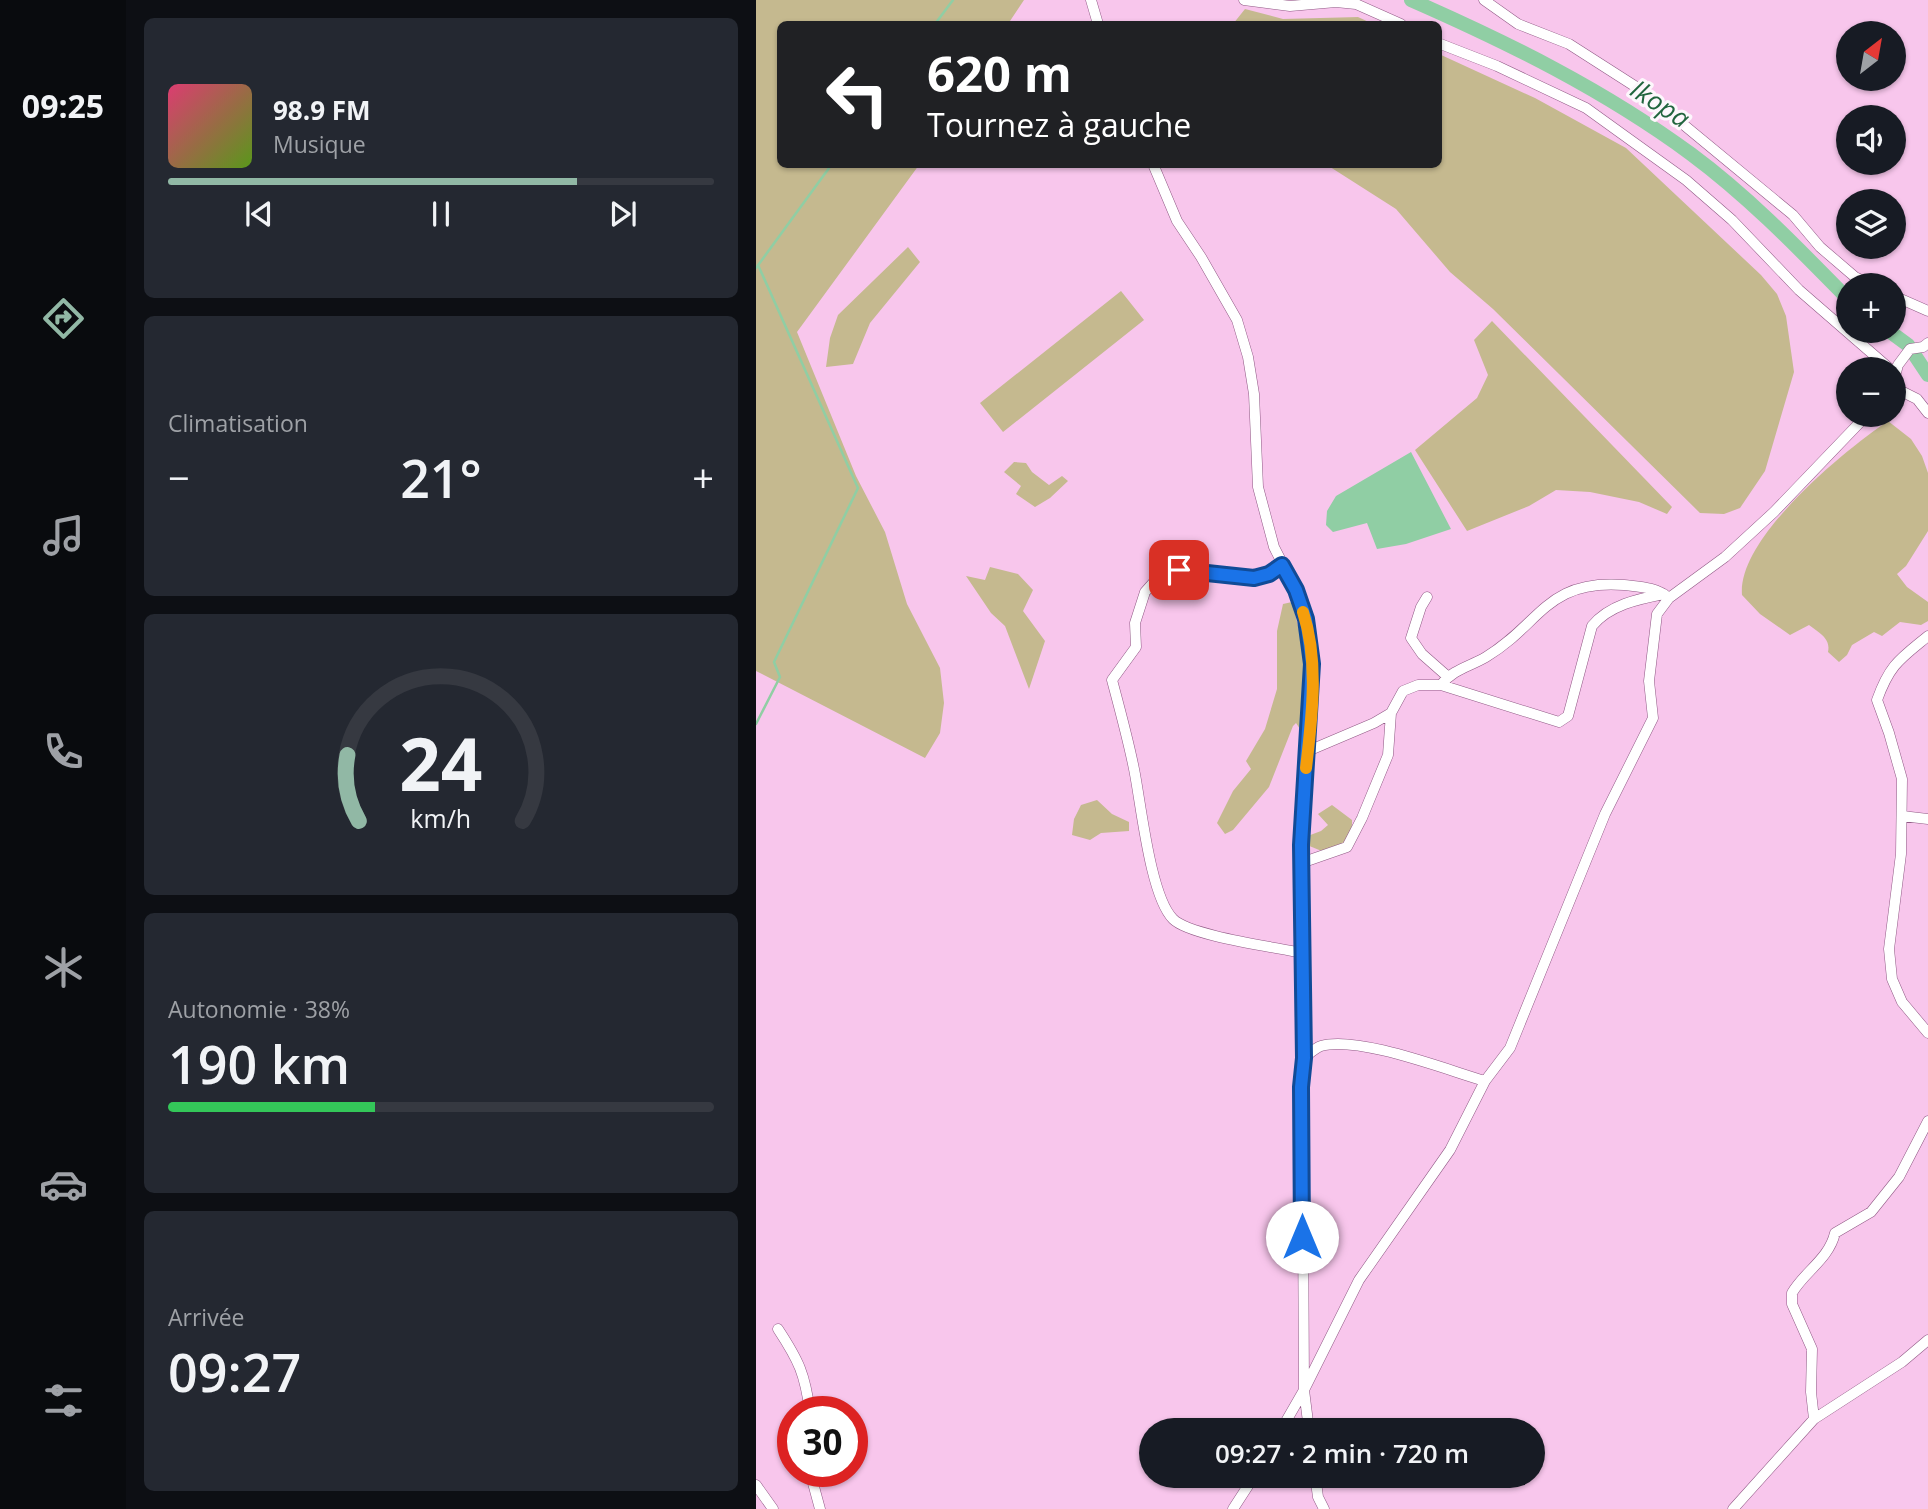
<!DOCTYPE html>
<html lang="fr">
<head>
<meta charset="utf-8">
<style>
	:root { --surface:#171b24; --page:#242831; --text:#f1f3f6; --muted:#9ea1a6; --line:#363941; --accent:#91b8a5 }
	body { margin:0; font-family:"Open Sans",sans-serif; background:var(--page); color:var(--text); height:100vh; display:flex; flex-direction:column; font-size:26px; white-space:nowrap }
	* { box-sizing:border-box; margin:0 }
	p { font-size:23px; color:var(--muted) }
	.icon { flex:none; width:38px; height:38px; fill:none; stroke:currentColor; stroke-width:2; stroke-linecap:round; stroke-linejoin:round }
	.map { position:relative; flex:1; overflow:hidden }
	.panel { display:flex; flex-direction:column; gap:18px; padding:18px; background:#0d0f14; width:630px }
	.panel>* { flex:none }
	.banner { position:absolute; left:21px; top:21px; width:665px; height:147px; border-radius:10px; box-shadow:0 2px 5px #0004; background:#202124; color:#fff; overflow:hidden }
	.needle { width:46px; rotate:31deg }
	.tools { position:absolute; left:1080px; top:21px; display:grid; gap:14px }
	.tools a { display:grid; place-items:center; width:70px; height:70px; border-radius:50%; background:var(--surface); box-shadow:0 2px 5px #0004; font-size:35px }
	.speed { position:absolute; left:21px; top:1396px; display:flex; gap:14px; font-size:35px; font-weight:700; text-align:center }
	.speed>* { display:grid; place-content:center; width:91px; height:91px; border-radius:50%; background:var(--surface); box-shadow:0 2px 5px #0004; line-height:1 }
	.speed .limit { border:10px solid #d22; background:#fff; color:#111 }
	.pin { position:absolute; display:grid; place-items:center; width:60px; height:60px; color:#fff; margin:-30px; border-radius:14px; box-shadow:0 4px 10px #0006 }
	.me { position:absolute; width:77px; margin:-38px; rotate:0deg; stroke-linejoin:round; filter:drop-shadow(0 0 5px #0008) }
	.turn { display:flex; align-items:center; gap:24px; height:147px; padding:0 35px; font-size:32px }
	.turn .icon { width:91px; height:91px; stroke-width:2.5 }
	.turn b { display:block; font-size:49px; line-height:60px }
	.big { font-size:52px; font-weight:600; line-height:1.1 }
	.panel .card { flex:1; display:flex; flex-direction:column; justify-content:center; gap:10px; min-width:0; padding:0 24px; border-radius:10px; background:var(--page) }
	.panel .dial { align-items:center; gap:0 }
	.dial svg { height:182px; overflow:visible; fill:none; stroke:var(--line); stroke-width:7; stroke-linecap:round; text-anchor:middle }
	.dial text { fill:var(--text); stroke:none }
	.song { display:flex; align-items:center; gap:21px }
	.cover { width:84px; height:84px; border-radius:10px; background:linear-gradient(135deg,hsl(340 70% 55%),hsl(90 70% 35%)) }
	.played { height:7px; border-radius:4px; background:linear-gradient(90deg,var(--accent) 75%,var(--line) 75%) }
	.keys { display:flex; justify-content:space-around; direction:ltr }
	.heat { display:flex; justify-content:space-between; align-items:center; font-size:38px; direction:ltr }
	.charge { height:10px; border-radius:5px; background:linear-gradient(90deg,#34c759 38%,var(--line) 0) }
	.trip { position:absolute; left:383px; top:1418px; width:406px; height:70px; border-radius:35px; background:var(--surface); box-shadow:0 2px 5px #0004; font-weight:600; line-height:70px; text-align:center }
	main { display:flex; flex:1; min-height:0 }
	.menu { display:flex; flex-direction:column; width:126px; justify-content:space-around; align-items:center; background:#090b0e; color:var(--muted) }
	.menu .icon { width:49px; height:49px }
	.menu .active { color:var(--accent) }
	.menu b { font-size:32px; color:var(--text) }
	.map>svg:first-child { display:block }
	.green { fill:#c5b98f }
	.water { fill:#90cea4 }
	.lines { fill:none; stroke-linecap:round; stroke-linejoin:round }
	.stream { stroke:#90cea4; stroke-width:2.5 }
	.river { stroke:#90cea4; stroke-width:14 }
	.minor-casing { stroke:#905985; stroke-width:11 }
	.minor { stroke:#fff; stroke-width:10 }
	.route-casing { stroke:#114b97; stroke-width:18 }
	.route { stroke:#1a73e8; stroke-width:12 }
	.slow { stroke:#f59e0b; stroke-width:12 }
	.labels { text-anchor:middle; stroke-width:6; stroke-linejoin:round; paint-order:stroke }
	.water-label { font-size:26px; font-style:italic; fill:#21653e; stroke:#fdf7fc }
</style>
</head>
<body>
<main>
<nav class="menu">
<b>09:25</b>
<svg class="icon active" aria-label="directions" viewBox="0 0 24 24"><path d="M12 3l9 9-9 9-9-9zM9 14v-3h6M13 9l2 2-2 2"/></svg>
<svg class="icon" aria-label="music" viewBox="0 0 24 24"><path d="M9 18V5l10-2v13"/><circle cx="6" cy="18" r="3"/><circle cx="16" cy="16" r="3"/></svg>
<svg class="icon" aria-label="phone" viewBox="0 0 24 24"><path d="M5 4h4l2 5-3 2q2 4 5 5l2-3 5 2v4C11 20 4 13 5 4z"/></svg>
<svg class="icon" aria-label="climate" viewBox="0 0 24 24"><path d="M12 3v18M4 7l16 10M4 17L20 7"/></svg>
<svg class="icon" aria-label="car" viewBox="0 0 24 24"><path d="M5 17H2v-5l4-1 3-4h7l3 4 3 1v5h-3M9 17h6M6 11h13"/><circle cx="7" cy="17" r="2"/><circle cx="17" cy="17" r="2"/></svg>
<svg class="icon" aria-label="filters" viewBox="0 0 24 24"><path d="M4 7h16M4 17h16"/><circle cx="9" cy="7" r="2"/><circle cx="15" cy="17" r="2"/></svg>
</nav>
<section class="panel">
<div class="card">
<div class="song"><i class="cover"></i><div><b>98.9 FM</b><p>Musique</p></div></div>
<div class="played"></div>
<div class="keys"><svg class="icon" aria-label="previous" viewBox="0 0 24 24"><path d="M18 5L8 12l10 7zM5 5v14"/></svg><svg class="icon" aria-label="pause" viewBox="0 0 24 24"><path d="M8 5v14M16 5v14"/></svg><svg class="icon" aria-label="next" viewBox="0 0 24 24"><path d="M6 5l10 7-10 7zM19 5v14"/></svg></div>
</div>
<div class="card"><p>Climatisation</p>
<div class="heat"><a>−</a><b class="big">21°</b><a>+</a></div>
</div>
<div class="card dial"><svg viewBox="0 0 100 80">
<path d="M14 69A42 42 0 1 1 86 69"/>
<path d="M14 69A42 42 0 0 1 9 40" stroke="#91b8a5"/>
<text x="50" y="56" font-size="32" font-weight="700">24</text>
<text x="50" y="72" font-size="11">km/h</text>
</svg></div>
<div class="card"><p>Autonomie · 38%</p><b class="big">190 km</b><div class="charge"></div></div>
<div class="card"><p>Arrivée</p><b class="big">09:27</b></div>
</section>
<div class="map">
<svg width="1172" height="1509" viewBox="0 0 1172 1509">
	<rect width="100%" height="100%" fill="#f8c6ec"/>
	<!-- green -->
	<path class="green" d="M0,0H268L252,24H24V164L163,165L41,332L100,476L129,532L151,604L184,668L188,703L184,733L169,758L0,671Z
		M489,9L527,19L602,17L617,24H477Z
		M683,54L779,98L870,148L1005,275L1021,294L1030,316L1038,372L1009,471L984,508L968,514L944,513L737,309L694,272L640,209L571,165L682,164Z
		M152,247L164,262L114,323L97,364L70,367L74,338L82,315Z
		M365,291L388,320L247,432L224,403Z
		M736,321L916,507L911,514L883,502L834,492L800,490L773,506L711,531L659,450L721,398L732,375L718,340Z
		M1132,421L1155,439L1166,456L1172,473V531L1150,566L1141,574L1151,587L1172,602V621L1165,625L1144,622L1126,636L1118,632L1096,645L1091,655L1083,662L1072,652C1075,638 1063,633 1053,625L1034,635L1004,614L986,595C981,538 1089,450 1132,421Z
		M258,462L270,463L276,472L293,485L306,476L312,481L294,498L279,507L260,494L265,486L248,472Z
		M234,567L262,574L277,590L267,611L289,641L273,689L249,626L235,613L210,576L229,580Z
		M536,602L551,661V725L544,729L540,723L537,726L513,787L477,830L469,834L461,823L477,791L495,769L490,761L509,729L521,689V631L527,604Z
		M341,800L356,814L373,822V831L345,833L334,840L316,835L318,819L325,805Z
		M576,805L596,820C597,840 585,846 568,852L551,845L549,837L565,831L572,825L562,814Z"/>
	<!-- water -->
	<path class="water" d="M655,452L695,529L650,544L621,549L611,523L577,532L570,525L571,511L580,496Z"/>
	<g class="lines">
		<!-- stream -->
		<path class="stream" d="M179,24L197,0
			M0,268L76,164
			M0,724L24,677L18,662L102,488L2,265"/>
		<!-- river -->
		<path class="river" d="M655,0C753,43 848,90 935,154C993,197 1042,248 1092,299
			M1133,331L1152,345L1172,375"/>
		<defs>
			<path id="minor" d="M335,0L342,24
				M488,0L534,6L580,2L600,4L645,24
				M728,0L762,24L813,44L888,92L1037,215L1064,247L1099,277L1115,285
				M682,43L741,66L830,108L873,139L930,180L976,220L1043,290L1134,369
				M397,164L421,221L445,257L481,320L492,357L498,394L502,487L518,547L540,590L549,619L557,664L545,845L548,1390L525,1430
				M1138,296L1172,311
				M1138,374L1145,391L1161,399L1172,413
				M1138,380L1142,365L1154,349L1167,347L1172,343
				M526,565L513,574L498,578L423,570L405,574L389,592L379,623L380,647L356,680C364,710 372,739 378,769C385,803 394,896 417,919C434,936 519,947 546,953
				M671,597L665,607L655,638L666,654L691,676
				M1172,636C1144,659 1134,664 1121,700L1133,733L1146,779L1145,854L1133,949L1136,979L1146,1002L1172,1033
				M685,685L803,722L812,716L836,626C853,605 882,599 908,594
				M552,751L618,723L635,713L647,691L662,685H685C697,669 713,667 730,657C785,624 790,579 868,585C885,587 900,587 913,598
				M1146,816L1172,819
				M545,863L591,847L606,818L632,755L635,713
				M548,1058C553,1054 559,1048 565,1046C601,1035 691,1070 729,1081
				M22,1329C43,1361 49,1374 54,1412
				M1058,1419L1055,1392L1056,1349L1036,1304V1293C1048,1272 1073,1259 1079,1233L1115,1212L1143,1177L1172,1121
				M553,1430L548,1390L603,1280L694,1150L729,1081L754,1048L849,814L897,718L893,681L901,614L913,598L969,557L1018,512L1111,415
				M54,1472L64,1509
				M559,1475L562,1497L568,1509
				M0,1485L17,1509
				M477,1509L499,1475
				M977,1509L1058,1419L1146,1362L1172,1340"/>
		</defs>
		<!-- minor casing -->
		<use href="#minor" class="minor-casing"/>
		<!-- minor -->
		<use href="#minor" class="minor"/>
	</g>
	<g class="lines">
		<defs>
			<path id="route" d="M423,570L498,578L513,574L526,565L540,590L550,619L556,664L545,845L548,1058L545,1087L546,1237"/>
		</defs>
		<!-- route casing -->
		<use href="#route" class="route-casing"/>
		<!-- route -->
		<use href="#route" class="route"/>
		<!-- slow -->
		<path class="slow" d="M547,612C563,661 556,717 550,768"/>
	</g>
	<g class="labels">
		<!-- water labels -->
		<g class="water-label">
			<text transform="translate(904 104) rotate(33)" y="9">Ikopa</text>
		</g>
	</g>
</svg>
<div class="tools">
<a><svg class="needle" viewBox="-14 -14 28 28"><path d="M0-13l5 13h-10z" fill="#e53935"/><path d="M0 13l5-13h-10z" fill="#9ea1a6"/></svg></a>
<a><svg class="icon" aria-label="sound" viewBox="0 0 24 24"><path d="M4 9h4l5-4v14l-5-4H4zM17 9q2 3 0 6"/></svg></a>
<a><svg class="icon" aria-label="layers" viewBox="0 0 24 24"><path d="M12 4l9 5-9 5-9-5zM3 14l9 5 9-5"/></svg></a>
<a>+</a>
<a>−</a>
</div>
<div class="speed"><div class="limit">30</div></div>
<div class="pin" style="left:423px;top:570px;background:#d93025"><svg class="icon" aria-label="arrive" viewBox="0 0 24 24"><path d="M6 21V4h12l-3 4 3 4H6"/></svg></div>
<svg class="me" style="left:546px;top:1237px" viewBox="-20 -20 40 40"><circle r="19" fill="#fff"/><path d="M0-13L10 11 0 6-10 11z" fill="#1a73e8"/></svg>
<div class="trip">09:27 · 2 min · 720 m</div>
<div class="banner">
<div class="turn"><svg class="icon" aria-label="left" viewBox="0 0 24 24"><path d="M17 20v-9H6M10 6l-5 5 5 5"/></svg><div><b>620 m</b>Tournez à gauche</div></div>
</div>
</div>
</main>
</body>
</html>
